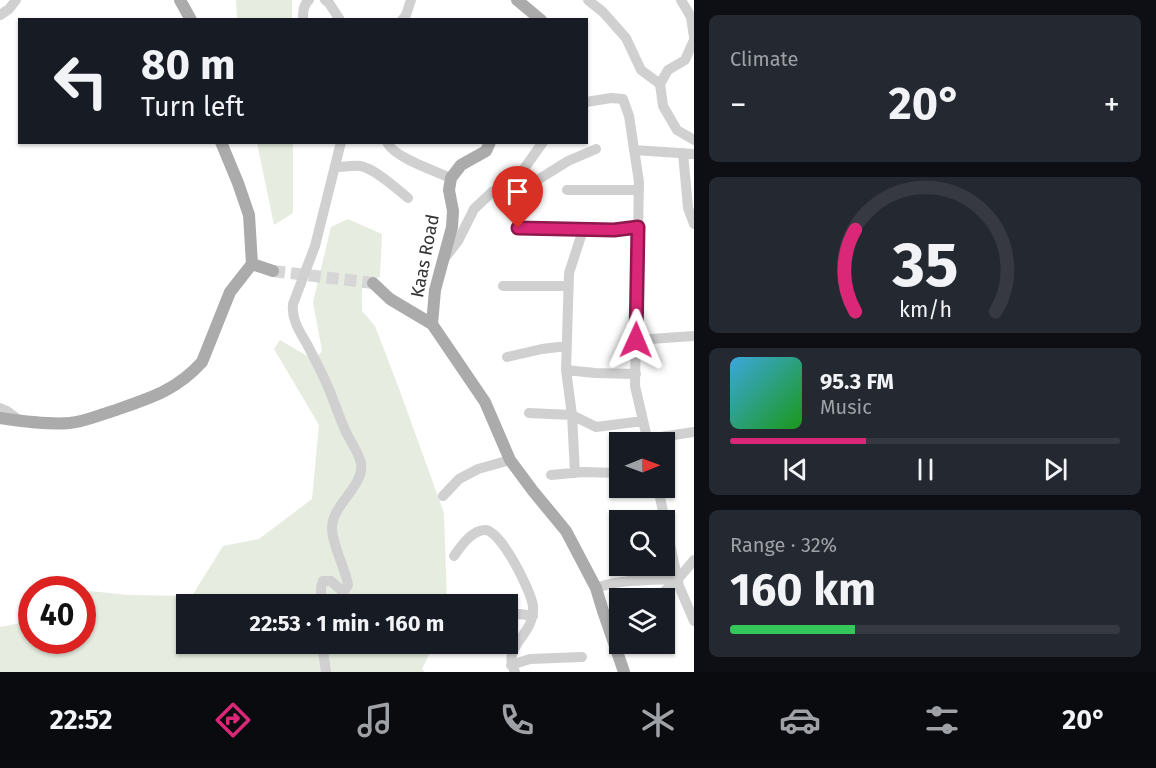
<!DOCTYPE html>
<html lang="en">
<head>
<meta charset="utf-8">
<style>
	:root { --surface:#171b24; --page:#242831; --text:#f1f3f6; --muted:#9ea1a6; --line:#363941; --accent:#db2777 }
	body { margin:0; font-family:"Fira Sans",sans-serif; background:var(--page); color:var(--text); height:100vh; display:flex; flex-direction:column; font-size:22px; white-space:nowrap }
	* { box-sizing:border-box; margin:0 }
	p { font-size:20px; color:var(--muted) }
	.icon { flex:none; width:33px; height:33px; fill:none; stroke:currentColor; stroke-width:2; stroke-linecap:round; stroke-linejoin:round }
	.map { position:relative; flex:1; overflow:hidden }
	.panel { display:flex; flex-direction:column; gap:15px; padding:15px; background:#0d0f14; width:462px }
	.panel>* { flex:none }
	.hud { position:absolute; left:18px; top:18px; width:570px; height:126px; border-radius:0px; box-shadow:0 2px 4px #0004; background:#171b24; color:var(--text); overflow:hidden }
	.needle { width:39px; rotate:89deg }
	.tools { position:absolute; left:609px; top:432px; display:grid; gap:12px }
	.tools a { display:grid; place-items:center; width:66px; height:66px; border-radius:0px; background:var(--surface); box-shadow:0 2px 4px #0004; font-size:30px }
	.speed { position:absolute; left:18px; top:576px; display:flex; gap:12px; font-size:30px; font-weight:700; text-align:center }
	.speed>* { display:grid; place-content:center; width:78px; height:78px; border-radius:50%; background:var(--surface); box-shadow:0 2px 4px #0004; line-height:1 }
	.speed .limit { border:9px solid #d22; background:#fff; color:#111 }
	.pin { position:absolute; display:grid; place-items:center; width:51px; height:51px; color:#fff; margin:-62px -26px; border-radius:50% 50% 50% 0; rotate:-45deg; box-shadow:0 0 6px #0007 }
	.pin .icon { rotate:45deg }
	.me { position:absolute; width:66px; margin:-33px; rotate:1deg; stroke-linejoin:round; filter:drop-shadow(0 0 4px #0008) }
	.turn { display:flex; align-items:center; gap:21px; height:126px; padding:0 24px; font-size:27px }
	.turn .icon { width:78px; height:78px; stroke-width:2.5 }
	.turn b { display:block; font-size:42px; line-height:51px }
	.big { font-size:45px; font-weight:700; line-height:1.1 }
	.panel .card { flex:1; display:flex; flex-direction:column; justify-content:center; gap:9px; min-width:0; padding:0 21px; border-radius:9px; background:var(--page) }
	.panel .dial { align-items:center; gap:0 }
	.dial svg { height:156px; overflow:visible; fill:none; stroke:var(--line); stroke-width:7; stroke-linecap:round; text-anchor:middle }
	.dial text { fill:var(--text); stroke:none }
	.song { display:flex; align-items:center; gap:18px }
	.cover { width:72px; height:72px; border-radius:9px; background:linear-gradient(135deg,hsl(200 70% 55%),hsl(120 70% 35%)) }
	.played { height:6px; border-radius:3px; background:linear-gradient(90deg,var(--accent) 35%,var(--line) 35%) }
	.keys { display:flex; justify-content:space-around; direction:ltr }
	.heat { display:flex; justify-content:space-between; align-items:center; font-size:33px; direction:ltr }
	.charge { height:9px; border-radius:4px; background:linear-gradient(90deg,#34c759 32%,var(--line) 0) }
	.trip { position:absolute; left:176px; top:594px; width:342px; height:60px; border-radius:0px; background:var(--surface); box-shadow:0 2px 4px #0004; font-weight:700; line-height:60px; text-align:center }
	.tab-bar { display:flex; height:96px; justify-content:space-around; align-items:center; background:#090b0e; color:var(--muted) }
	.tab-bar .icon { width:42px; height:42px }
	.tab-bar .on { color:var(--accent) }
	.tab-bar b { font-size:27px; color:var(--text) }
	main { display:flex; flex:1; min-height:0 }
	.map>svg:first-child { display:block }
	.green { fill:#e6ecdf }
	.lines { fill:none; stroke-linecap:round; stroke-linejoin:round }
	.major-tunnel { stroke:#d6d6d6; stroke-width:12; stroke-dasharray:12 6; stroke-linecap:butt }
	.minor { stroke:#d0d0d0; stroke-width:10 }
	.major { stroke:#ababab; stroke-width:12 }
	.route-casing { stroke:#8e194d; stroke-width:15 }
	.route { stroke:#db2777; stroke-width:10 }
	.labels { text-anchor:middle; stroke-width:6; stroke-linejoin:round; paint-order:stroke }
	.street-label { font-size:18px; fill:#333; stroke:#fff }
</style>
</head>
<body>
<main>
<div class="map">
<svg width="694" height="672" viewBox="0 0 694 672">
	<rect width="100%" height="100%" fill="#fff"/>
	<!-- green -->
	<path class="green" d="M236,0H292V19H237Z
		M257,143H293V213L274,225Z
		M348,219L382,234L380,277L362,283V311L375,326L401,394L444,513L447,604H186V644H434L422,669L425,672H0V627L31,621L32,640H82L83,601L90,591L128,595L192,596L223,546L259,539L312,499L319,425L274,349L280,340L314,360L322,351L313,302L331,227Z"/>
	<g class="lines">
		<!-- major-tunnel -->
		<path class="major-tunnel" d="M273,271L373,283"/>
		<!-- minor -->
		<path class="minor" d="M325,0L329,3L340,20
			M588,0L603,12L626,38L641,70L660,84
			M681,0L691,17L694,37
			M0,15L9,9L16,0
			M303,20C303,12 303,5 309,0
			M402,20L406,15L411,0
			M694,40L685,60L668,70L660,84L663,106L677,130L694,140
			M586,102L611,98L623,99L629,116L639,182L635,386L648,442
			M387,142C393,157 435,171 451,178
			M634,150L694,154
			M683,153L688,208L694,224
			M336,167C343,167 352,165 360,166C374,168 396,188 408,198
			M516,180L531,184L568,161L596,149
			M567,190H639
			M517,228L614,230L638,227
			M583,230L569,273L566,370L595,373L636,374
			M444,259L458,241L474,209L492,192L516,180L543,142
			M503,286H568
			M636,340L694,336
			M507,357L542,349L567,346
			M566,370L572,415L575,473
			M0,408L7,411L19,420
			M529,413L572,415L596,427L643,421
			M647,439L694,432
			M551,475L583,472L620,473
			M658,488L679,586L694,621
			M443,496L459,479L478,469L510,460
			M454,556C461,546 472,530 485,530C501,530 531,591 533,606C536,635 500,646 515,672
			M596,588C622,579 651,580 678,579
			M657,598L678,579L694,560
			M321,604V587L323,581H331L341,590H345L348,585C345,567 332,545 332,528C332,504 365,486 361,463C358,451 350,441 345,430C339,416 334,401 328,387C323,375 316,362 310,350C302,334 291,322 293,304L315,246L341,142
			M507,616L520,614L533,616
			M322,644L326,672
			M511,665L530,659L582,657"/>
		<!-- major -->
		<path class="major" d="M180,0L191,20
			M517,0L541,20
			M252,264L273,271
			M373,283L390,299L432,324L485,402L510,460L533,491L566,531L596,588L603,611L624,672
			M432,324L435,290L452,227L453,211L449,190L451,178L461,165L486,151L490,142
			M0,418C21,421 48,425 70,423C83,422 97,416 110,412C147,399 175,392 202,362L230,292L252,264L249,215L238,183L221,142"/>
	</g>
	<g class="lines">
		<defs>
			<path id="route" d="M518,228L614,230L638,227L636,340"/>
		</defs>
		<!-- route casing -->
		<use href="#route" class="route-casing"/>
		<!-- route -->
		<use href="#route" class="route"/>
	</g>
	<g class="labels">
		<!-- street labels -->
		<g class="street-label">
			<text transform="translate(425 256) rotate(-79)" y="6">Kaas Road</text>
		</g>
	</g>
</svg>
<div class="tools">
<a><svg class="needle" viewBox="-14 -14 28 28"><path d="M0-13l5 13h-10z" fill="#e53935"/><path d="M0 13l5-13h-10z" fill="#9ea1a6"/></svg></a>
<a><svg class="icon" aria-label="search" viewBox="0 0 24 24"><circle cx="10" cy="10" r="6"/><path d="M15 15l6 6"/></svg></a>
<a><svg class="icon" aria-label="layers" viewBox="0 0 24 24"><path d="M12 4l9 5-9 5-9-5zM3 14l9 5 9-5"/></svg></a>
</div>
<div class="speed"><div class="limit">40</div></div>
<div class="pin" style="left:518px;top:228px;background:#d93025"><svg class="icon" aria-label="arrive" viewBox="0 0 24 24"><path d="M6 21V4h12l-3 4 3 4H6"/></svg></div>
<svg class="me" style="left:636px;top:340px" viewBox="-20 -20 40 40"><path d="M0-17L14 15 0 8-14 15z" fill="#db2777" stroke="#fff" stroke-width="4"/></svg>
<div class="trip">22:53 · 1 min · 160 m</div>
<div class="hud">
<div class="turn"><svg class="icon" aria-label="left" viewBox="0 0 24 24"><path d="M17 20v-9H6M10 6l-5 5 5 5"/></svg><div><b>80 m</b>Turn left</div></div>
</div>
</div>
<section class="panel">
<div class="card"><p>Climate</p>
<div class="heat"><a>−</a><b class="big">20°</b><a>+</a></div>
</div>
<div class="card dial"><svg viewBox="0 0 100 80">
<path d="M14 69A42 42 0 1 1 86 69"/>
<path d="M14 69A42 42 0 0 1 14 27" stroke="#db2777"/>
<text x="50" y="56" font-size="32" font-weight="700">35</text>
<text x="50" y="72" font-size="11">km/h</text>
</svg></div>
<div class="card">
<div class="song"><i class="cover"></i><div><b>95.3 FM</b><p>Music</p></div></div>
<div class="played"></div>
<div class="keys"><svg class="icon" aria-label="previous" viewBox="0 0 24 24"><path d="M18 5L8 12l10 7zM5 5v14"/></svg><svg class="icon" aria-label="pause" viewBox="0 0 24 24"><path d="M8 5v14M16 5v14"/></svg><svg class="icon" aria-label="next" viewBox="0 0 24 24"><path d="M6 5l10 7-10 7zM19 5v14"/></svg></div>
</div>
<div class="card"><p>Range · 32%</p><b class="big">160 km</b><div class="charge"></div></div>
</section>
</main>
<nav class="tab-bar">
<b>22:52</b>
<svg class="icon on" aria-label="directions" viewBox="0 0 24 24"><path d="M12 3l9 9-9 9-9-9zM9 14v-3h6M13 9l2 2-2 2"/></svg>
<svg class="icon" aria-label="music" viewBox="0 0 24 24"><path d="M9 18V5l10-2v13"/><circle cx="6" cy="18" r="3"/><circle cx="16" cy="16" r="3"/></svg>
<svg class="icon" aria-label="phone" viewBox="0 0 24 24"><path d="M5 4h4l2 5-3 2q2 4 5 5l2-3 5 2v4C11 20 4 13 5 4z"/></svg>
<svg class="icon" aria-label="climate" viewBox="0 0 24 24"><path d="M12 3v18M4 7l16 10M4 17L20 7"/></svg>
<svg class="icon" aria-label="car" viewBox="0 0 24 24"><path d="M5 17H2v-5l4-1 3-4h7l3 4 3 1v5h-3M9 17h6M6 11h13"/><circle cx="7" cy="17" r="2"/><circle cx="17" cy="17" r="2"/></svg>
<svg class="icon" aria-label="filters" viewBox="0 0 24 24"><path d="M4 7h16M4 17h16"/><circle cx="9" cy="7" r="2"/><circle cx="15" cy="17" r="2"/></svg>
<b>20°</b>
</nav>
</body>
</html>
